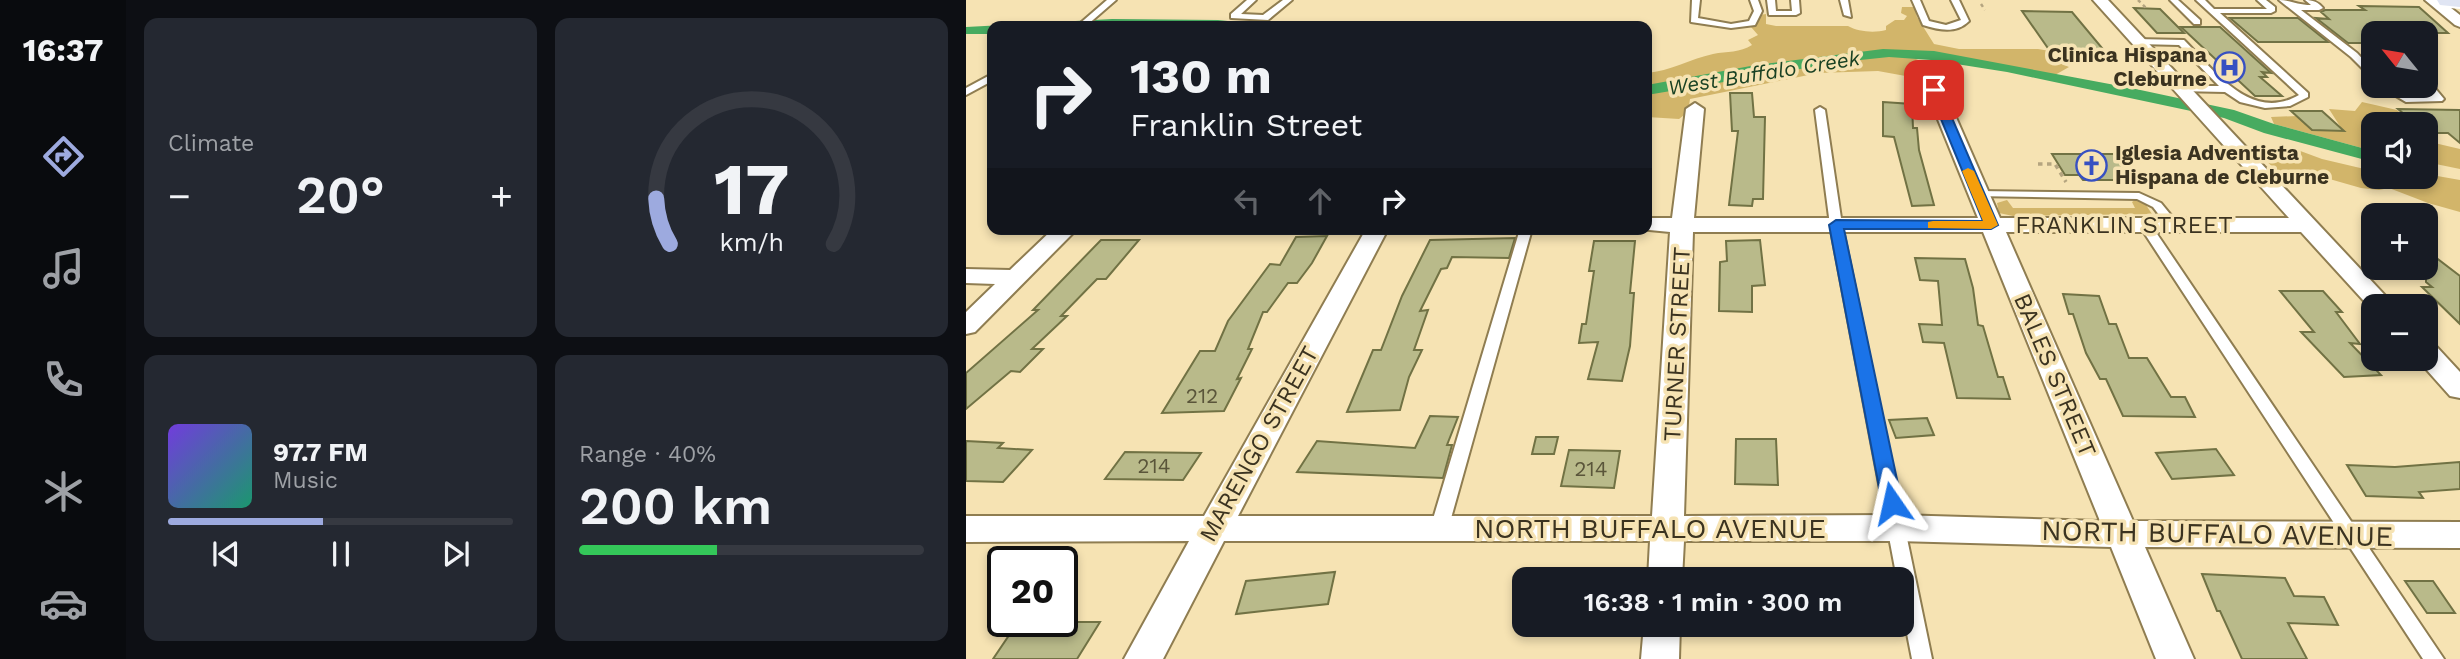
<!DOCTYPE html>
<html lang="en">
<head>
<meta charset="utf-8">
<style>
	:root { --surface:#171b24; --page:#242831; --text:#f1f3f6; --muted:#9ea1a6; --line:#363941; --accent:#9daadf }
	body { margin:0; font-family:"Work Sans",sans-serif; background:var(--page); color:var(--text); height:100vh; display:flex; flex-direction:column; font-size:26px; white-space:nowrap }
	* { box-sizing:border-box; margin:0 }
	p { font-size:23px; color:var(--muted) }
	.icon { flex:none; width:38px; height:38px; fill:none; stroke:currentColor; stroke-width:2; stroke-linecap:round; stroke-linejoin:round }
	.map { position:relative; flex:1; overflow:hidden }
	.drawer { display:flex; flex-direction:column; gap:18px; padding:18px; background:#0d0f14; width:840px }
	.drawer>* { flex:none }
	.top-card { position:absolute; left:21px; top:21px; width:665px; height:214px; border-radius:14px; box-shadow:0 4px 10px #0003; background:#171b24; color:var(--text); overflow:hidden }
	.needle { width:46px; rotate:300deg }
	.controls { position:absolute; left:1395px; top:21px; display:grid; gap:14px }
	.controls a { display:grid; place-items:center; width:77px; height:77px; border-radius:14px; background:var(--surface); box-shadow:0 4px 10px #0003; font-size:35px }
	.speed { position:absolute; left:21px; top:546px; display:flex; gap:14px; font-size:35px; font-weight:700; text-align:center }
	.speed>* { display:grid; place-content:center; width:91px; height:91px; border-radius:50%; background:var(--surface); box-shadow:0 4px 10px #0003; line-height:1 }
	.speed .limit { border:4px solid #111; border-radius:10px; background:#fff; color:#111 }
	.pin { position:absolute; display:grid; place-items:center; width:60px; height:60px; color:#fff; margin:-30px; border-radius:14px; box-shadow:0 4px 10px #0006 }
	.me { position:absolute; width:77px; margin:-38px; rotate:349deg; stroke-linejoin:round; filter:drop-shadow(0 0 5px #0008) }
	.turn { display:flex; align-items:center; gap:24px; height:147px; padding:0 28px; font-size:32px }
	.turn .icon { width:91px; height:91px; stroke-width:2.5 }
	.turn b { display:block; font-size:49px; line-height:60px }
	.lanes { display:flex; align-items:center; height:66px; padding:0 28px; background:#0003; justify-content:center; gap:35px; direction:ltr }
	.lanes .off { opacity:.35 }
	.big { font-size:52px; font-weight:600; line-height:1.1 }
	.drawer .widget { flex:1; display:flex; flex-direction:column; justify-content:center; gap:10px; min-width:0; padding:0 24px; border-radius:14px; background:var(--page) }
	.drawer .dial { align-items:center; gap:0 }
	.dial svg { height:182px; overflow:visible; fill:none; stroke:var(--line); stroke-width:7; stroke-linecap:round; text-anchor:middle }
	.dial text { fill:var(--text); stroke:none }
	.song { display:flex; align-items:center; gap:21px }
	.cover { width:84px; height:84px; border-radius:10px; background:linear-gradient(135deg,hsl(260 70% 55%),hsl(160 70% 35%)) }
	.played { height:7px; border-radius:4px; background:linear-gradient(90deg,var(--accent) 45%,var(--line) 45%) }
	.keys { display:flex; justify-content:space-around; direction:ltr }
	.heat { display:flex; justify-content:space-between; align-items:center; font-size:38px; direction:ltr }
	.charge { height:10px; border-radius:5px; background:linear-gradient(90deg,#34c759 40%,var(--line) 0) }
	.drawer .tiles { flex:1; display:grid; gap:18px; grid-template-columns:repeat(2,1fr) }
	.trip { position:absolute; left:546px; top:567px; width:402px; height:70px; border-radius:14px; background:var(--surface); box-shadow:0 4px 10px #0003; font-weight:600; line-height:70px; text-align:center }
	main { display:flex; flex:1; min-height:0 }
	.tabs { display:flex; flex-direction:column; width:126px; justify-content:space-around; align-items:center; background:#090b0e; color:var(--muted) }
	.tabs .icon { width:49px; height:49px }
	.tabs .active { color:var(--accent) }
	.tabs b { font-size:32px; color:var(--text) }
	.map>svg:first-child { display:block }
	.green { fill:#d2b56a }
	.water { fill:#47ab60 }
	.building { fill:#b9ba8a; stroke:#717244; stroke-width:2 }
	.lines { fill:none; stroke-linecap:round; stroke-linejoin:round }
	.lane-casing { stroke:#8f7d51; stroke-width:4 }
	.street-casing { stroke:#8f7d51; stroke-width:4 }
	.primary-casing { stroke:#fff; stroke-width:4 }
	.path-far1 { stroke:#b5a580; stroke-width:2.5; stroke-dasharray:3.5 3.5; stroke-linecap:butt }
	.path { stroke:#b5a580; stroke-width:3.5; stroke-dasharray:4.5 4.5; stroke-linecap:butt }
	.lane { fill:#fff; fill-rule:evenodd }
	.street { fill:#fff; fill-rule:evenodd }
	.primary { fill:#e0e5f3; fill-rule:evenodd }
	.route { fill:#1a73e8; stroke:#114b97; stroke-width:2 }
	.slow { fill:#f59e0b }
	.labels { text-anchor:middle; stroke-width:7; stroke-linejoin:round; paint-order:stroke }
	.far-poi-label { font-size:21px; font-weight:bold; fill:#3b3320; stroke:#f6e3b3; text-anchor:end }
	.far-water-label { font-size:21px; font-style:italic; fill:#194123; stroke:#f6e3b3 }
	.number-label { font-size:21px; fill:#5a553a }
	.street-label { font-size:24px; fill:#3b3320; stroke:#f6e3b3 }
	.near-street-label { font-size:28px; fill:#3b3320; stroke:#f6e3b3 }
</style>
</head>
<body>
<main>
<nav class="tabs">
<b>16:37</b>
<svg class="icon active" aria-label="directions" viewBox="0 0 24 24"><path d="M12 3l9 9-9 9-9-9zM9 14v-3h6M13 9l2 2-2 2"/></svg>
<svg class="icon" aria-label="music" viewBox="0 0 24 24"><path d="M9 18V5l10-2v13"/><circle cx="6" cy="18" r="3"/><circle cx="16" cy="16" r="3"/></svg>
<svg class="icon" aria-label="phone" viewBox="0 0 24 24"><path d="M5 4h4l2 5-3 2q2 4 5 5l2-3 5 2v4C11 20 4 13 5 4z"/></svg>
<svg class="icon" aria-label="climate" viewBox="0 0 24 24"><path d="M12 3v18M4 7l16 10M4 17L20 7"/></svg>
<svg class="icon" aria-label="car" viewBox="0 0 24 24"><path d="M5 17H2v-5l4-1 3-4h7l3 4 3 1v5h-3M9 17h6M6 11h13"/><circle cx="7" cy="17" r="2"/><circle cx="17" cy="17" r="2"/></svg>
</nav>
<section class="drawer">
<div class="tiles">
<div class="widget"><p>Climate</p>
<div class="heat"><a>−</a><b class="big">20°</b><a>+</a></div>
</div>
<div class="widget dial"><svg viewBox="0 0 100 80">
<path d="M14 69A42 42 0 1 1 86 69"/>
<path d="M14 69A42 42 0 0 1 8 49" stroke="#9daadf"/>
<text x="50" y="56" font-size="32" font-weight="700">17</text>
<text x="50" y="72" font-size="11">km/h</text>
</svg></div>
<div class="widget">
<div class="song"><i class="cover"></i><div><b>97.7 FM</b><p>Music</p></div></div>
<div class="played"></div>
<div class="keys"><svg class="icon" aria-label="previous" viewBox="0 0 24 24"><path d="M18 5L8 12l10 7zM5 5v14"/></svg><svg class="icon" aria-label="pause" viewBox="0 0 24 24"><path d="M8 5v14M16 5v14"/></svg><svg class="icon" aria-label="next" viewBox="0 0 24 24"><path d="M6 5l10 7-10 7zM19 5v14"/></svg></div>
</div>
<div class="widget"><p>Range · 40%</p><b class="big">200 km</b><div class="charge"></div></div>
</div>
</section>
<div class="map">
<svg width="1494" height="659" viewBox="0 0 1494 659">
	<rect width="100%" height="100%" fill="#f6e3b3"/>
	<!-- green -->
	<path class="green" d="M936,7H949L951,17L968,44L993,49H1072L1084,51L1091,62L1103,67L1089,75L957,57L950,60L967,67L958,71L956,79L912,71L852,73L724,99L722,112L713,119L681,117V73C704,71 724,59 747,54C761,51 774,53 786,45L782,40L792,35L785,27L794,15L800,14V24L810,26H882C892,32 909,33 920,30V26L929,20H938L941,16L935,13Z
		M1396,102L1431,110L1447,124H1407V151L1308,124L1305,117L1331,116L1346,130L1377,131L1363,109L1389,111Z
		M1460,141L1494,149V169L1460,162Z
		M1329,149L1356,159L1407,171V177H1460V174L1494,180V212L1462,203L1423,188L1413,190L1395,188L1360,178L1325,181L1317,177L1289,150Z
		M1041,200L1047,208H1169L1166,202L1169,200L1180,205L1186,214L1047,216L1033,213L1031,203Z"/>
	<!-- water -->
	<path class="water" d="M146,19L252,20L311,26H26V34H0V27Z
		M917,49L968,51L1165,88L1268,110L1308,124L1407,151V162L1298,133L1258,118L1041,72L965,60L923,57L875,62L681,95V85L790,65Z"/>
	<!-- building -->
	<path class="building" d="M1393,6L1453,7L1482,33H1407V52L1395,43H1382L1350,18L1363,19L1355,12L1359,10H1399Z
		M1168,8L1194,9L1218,33H1191Z
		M1056,11L1106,12L1141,54H1086Z
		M1264,18H1332L1362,42H1292Z
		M1215,27H1254L1305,73L1296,72L1301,77H1294L1316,96H1289Z
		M764,93H786L788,117H799L797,199H787L786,206L763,205L772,131H766Z
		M917,102L946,104L947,128H951L953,150L968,205L946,206L928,137L917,136Z
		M1432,109L1494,110V143L1482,133H1460V124H1450Z
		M1325,111H1356L1378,131L1346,130Z
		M1086,154H1151L1167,175H1161L1165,180H1117L1113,175H1099Z
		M361,236L346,263L331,283H322L301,312H297L282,349H286L271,379L275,378L258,411L196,413L234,351H249L262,321L304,264L314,265L330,237Z
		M549,238L543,258L486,257L481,268L475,269L454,311L462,310L448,350H456L443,377L434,410L381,412L407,350H415L436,296L464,240Z
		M135,240H173L140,279H131L95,316H101L66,349H77L54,372L45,371L0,409V373L72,310H67Z
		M794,240L799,285L786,286V312L753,311L754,262L761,261L760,241Z
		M628,241H669L664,293H668L664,346L656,381L622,379L632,342L613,343L616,324H620L628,271H623Z
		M1460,250L1494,276V324L1456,287H1466L1460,282Z
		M949,258L999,259L1007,288L1012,325L1017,326L1032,377H1037L1044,399L991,398L978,343L957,342L953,324L976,325L972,281L954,280Z
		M1314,291H1357L1376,312H1370L1394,344L1384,343L1415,375L1378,377L1335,332H1348Z
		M1097,294L1133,296L1143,324H1150L1163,358H1181L1205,397H1219L1229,417L1157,416L1140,379H1134L1120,353L1107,314H1103Z
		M464,416L492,417L481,445H486L477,478L331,472L351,441L449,448Z
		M961,418L968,435L930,438L923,420Z
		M570,437H592L588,454H566Z
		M770,439H810L812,485L769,484Z
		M0,441L37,443L32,448L66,450L37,482L0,481Z
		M1250,449L1268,475L1206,479L1190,453Z
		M603,450L654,451L648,488L595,486Z
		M159,452L235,453L217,480L139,479Z
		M1494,462V489L1453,492L1457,498L1400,496L1381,465L1429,467Z
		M369,572L362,604L270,614L280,581Z
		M1236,574L1319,578L1328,596L1358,597L1372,625L1322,623L1341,659H1276L1254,611H1251Z
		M1439,581H1467L1489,613H1461Z
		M52,622H134L111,659H27Z"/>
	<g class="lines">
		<defs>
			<path id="lane" d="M141,0H150L120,26H111Z
				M281,0H290L275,14L297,15L317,0H326L302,20L265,18V14Z
				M726,0H734L732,18L765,24L783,21L788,11L784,0H792L796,11L789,25L765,28L725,22Z
				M801,0H809L810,11H826L825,0H833L834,13L830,15H803Z
				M874,0H882L885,17L878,15Z
				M946,0H954L963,21L980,25L995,20L985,0H993L1003,21C990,34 973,30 957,25Z
				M1204,0H1212L1234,20V24H1228Z
				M1230,0H1239L1248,9H1301L1291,0H1300L1309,7V11L1305,13H1254L1342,93V97L1324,106L1299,108L1274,102L1259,92L1212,91V87L1215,86H1253L1213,45L1172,44L1169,43V39L1218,40C1248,70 1285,123 1333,95Z
				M1313,0C1324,0 1332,5 1345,5L1339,0C1347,0 1352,2 1357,8L1353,10H1335L1391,53L1407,70V79L1385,57Z
				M26,74V81L0,95V88Z
				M1460,80L1463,81L1478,99L1476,101L1440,102L1413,86H1424L1442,96H1466L1457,86H1460Z
				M854,107L859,110L876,225L966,659H946L936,608V579H931L864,225L849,110Z
				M1011,191L1173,193L1195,203L1213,225L1211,228H1203L1187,207L1171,199L1007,196L1005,194Z
				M1179,221L1185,225L1478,659H1457L1173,225Z
				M554,229H566L482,529L479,534L473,536L467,534L464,529Z"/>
			<path id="street" d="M1127,0H1142L1429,306H1407V311L1335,232H1040L1167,521L1494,522V548L1179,547L1228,659H1190L1145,547L931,541H718L716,579H682L684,541H258L197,659H158L223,541L0,542V516H238L400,229H422L272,516H686L704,232L673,229H681V218H706L720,109L729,103L738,109L728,218H1012L960,90L969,85L978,90L1034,218H1323ZM727,232H1017L1134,521L931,515L718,516Z
				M1459,0H1475L1494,15V27L1489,25Z
				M87,229H111L9,332L0,334V312L29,284L0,283V269L44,270Z
				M1460,344L1470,346L1494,372V398L1484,396L1451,359H1460Z
				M678,625H714L713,659H675Z"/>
			<path id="primary" d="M1471,0H1494V7L1474,5Z"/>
		</defs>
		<!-- lane casing -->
		<use href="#lane" class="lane-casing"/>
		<!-- street casing -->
		<use href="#street" class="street-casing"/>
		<!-- primary casing -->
		<use href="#primary" class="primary-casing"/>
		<!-- path-far1 -->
		<path class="path-far1" d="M1172,0L1181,9
			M1015,4L1019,10"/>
		<!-- path -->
		<path class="path" d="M1072,164H1089L1100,182"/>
		<!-- lane -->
		<use href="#lane" class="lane"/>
		<!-- street -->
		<use href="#street" class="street"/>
		<!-- primary -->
		<use href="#primary" class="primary"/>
	</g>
	<!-- route -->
	<path class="route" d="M965,88L974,90L1032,225L1025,229H878L936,503L933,508L926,510L919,508L916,503L863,225L870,220L1017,221L963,90Z"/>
	<!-- slow -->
	<path class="slow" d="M1002,168L1008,171L1032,225L1025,229L962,228V222L967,221H1017L996,171Z"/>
	<!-- icons -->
	<defs>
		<symbol id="hospital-ring" viewBox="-11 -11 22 22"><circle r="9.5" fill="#f6e3b3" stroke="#3750c2" stroke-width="1.5"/><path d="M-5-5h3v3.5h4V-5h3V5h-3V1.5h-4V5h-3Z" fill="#3750c2"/></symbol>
		<symbol id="church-ring" viewBox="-11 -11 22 22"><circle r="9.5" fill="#f6e3b3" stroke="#3750c2" stroke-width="1.5"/><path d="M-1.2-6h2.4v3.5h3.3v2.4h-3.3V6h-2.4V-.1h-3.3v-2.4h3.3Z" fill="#3750c2"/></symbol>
	</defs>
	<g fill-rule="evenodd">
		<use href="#hospital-ring" x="1246" y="50" width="35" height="35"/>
		<use href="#church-ring" x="1108" y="148" width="35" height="35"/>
	</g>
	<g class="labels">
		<!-- far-poi labels -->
		<g class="far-poi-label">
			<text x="1241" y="62">Clinica Hispana<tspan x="1241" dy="24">Cleburne</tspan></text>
			<text x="1149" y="160" text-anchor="start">Iglesia Adventista<tspan x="1149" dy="24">Hispana de Cleburne</tspan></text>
		</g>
		<!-- far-water labels -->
		<g class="far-water-label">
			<text transform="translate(798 73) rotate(-9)" y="7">West Buffalo Creek</text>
		</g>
		<!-- number labels -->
		<g class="number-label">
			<text x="236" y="403">212</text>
			<text x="188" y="473">214</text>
			<text x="625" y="476">214</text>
		</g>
		<!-- street labels -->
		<g class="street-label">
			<text x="1158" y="233">FRANKLIN STREET</text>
			<text transform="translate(711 344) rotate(-87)" y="8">TURNER STREET</text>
			<text transform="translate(1089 375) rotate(67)" y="8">BALES STREET</text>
			<text transform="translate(293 444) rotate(-61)" y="8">MARENGO STREET</text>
		</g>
		<!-- near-street labels -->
		<g class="near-street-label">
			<text x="684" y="538">NORTH BUFFALO AVENUE</text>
			<text transform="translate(1251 533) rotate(1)" y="10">NORTH BUFFALO AVENUE</text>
		</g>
	</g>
</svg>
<div class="controls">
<a><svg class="needle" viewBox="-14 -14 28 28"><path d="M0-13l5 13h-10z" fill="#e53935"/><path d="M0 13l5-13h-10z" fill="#9ea1a6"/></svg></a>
<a><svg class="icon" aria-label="sound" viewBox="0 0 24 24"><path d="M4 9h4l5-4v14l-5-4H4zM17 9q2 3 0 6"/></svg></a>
<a>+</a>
<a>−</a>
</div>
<div class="speed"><div class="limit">20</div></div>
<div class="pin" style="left:968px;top:90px;background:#d93025"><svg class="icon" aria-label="arrive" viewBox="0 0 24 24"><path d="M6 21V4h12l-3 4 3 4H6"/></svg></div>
<svg class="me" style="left:926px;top:503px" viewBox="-20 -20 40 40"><path d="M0-17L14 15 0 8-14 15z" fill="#1a73e8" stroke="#fff" stroke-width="4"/></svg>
<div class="trip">16:38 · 1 min · 300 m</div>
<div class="top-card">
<div class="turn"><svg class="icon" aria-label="right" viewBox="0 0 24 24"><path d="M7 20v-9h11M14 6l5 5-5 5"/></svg><div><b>130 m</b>Franklin Street</div></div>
<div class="lanes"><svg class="icon off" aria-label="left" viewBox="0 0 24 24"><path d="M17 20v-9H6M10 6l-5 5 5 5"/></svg><svg class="icon off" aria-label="ahead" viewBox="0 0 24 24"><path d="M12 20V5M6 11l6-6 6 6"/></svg><svg class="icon" aria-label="right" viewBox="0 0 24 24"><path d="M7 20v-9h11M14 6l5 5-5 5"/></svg></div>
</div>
</div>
</main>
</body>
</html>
